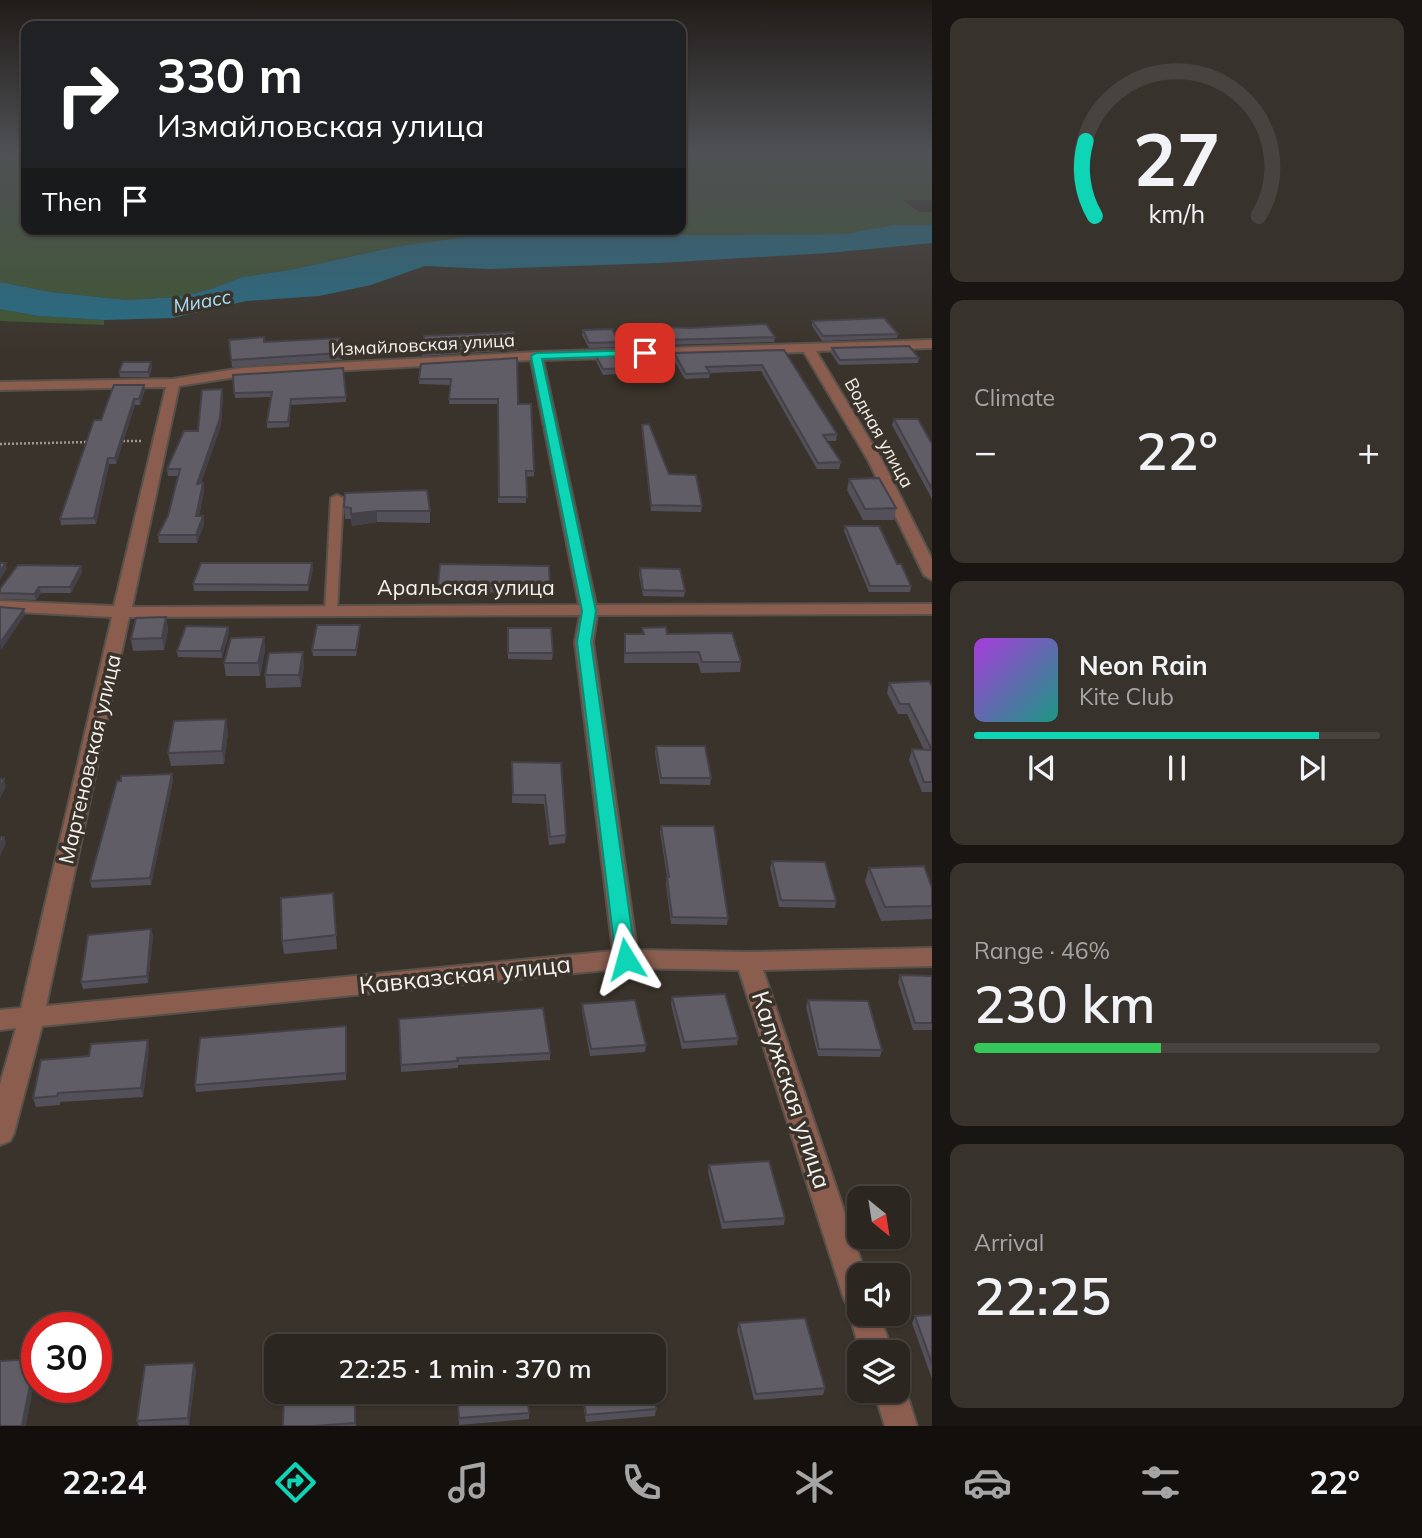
<!DOCTYPE html>
<html lang="en">
<head>
<meta charset="utf-8">
<style>
	:root { --surface:#2c2620; --page:#38322d; --text:#f1f3f6; --muted:#a6a5a5; --line:#48433e; --accent:#0dd5b5 }
	body { margin:0; font-family:Mulish,sans-serif; background:var(--page); color:var(--text); height:100vh; display:flex; flex-direction:column; font-size:26px; white-space:nowrap }
	* { box-sizing:border-box; margin:0 }
	p { font-size:23px; color:var(--muted) }
	.icon { flex:none; width:38px; height:38px; fill:none; stroke:currentColor; stroke-width:2; stroke-linecap:round; stroke-linejoin:round }
	.map { position:relative; flex:1; overflow:hidden }
	.details { display:flex; flex-direction:column; gap:18px; padding:18px; background:#181512; width:490px }
	.details>* { flex:none }
	.banner { position:absolute; left:21px; top:21px; width:665px; height:214px; border-radius:14px; box-shadow:0 2px 5px #0004,0 0 0 2px var(--line); background:#202124; color:#fff; overflow:hidden }
	.needle { width:46px; rotate:150deg }
	.controls { position:absolute; left:847px; top:1186px; display:grid; gap:14px }
	.controls a { display:grid; place-items:center; width:63px; height:63px; border-radius:14px; background:var(--surface); box-shadow:0 2px 5px #0004,0 0 0 2px var(--line); font-size:35px }
	.speed { position:absolute; left:21px; top:1312px; display:flex; gap:14px; font-size:35px; font-weight:700; text-align:center }
	.speed>* { display:grid; place-content:center; width:91px; height:91px; border-radius:50%; background:var(--surface); box-shadow:0 2px 5px #0004,0 0 0 2px var(--line); line-height:1 }
	.speed .limit { border:10px solid #d22; background:#fff; color:#111 }
	.pin { position:absolute; display:grid; place-items:center; width:60px; height:60px; color:#fff; margin:-30px; border-radius:14px; box-shadow:0 4px 10px #0006 }
	.me { position:absolute; width:77px; margin:-38px; rotate:352deg; stroke-linejoin:round; filter:drop-shadow(0 0 5px #0008) }
	.turn { display:flex; align-items:center; gap:24px; height:147px; padding:0 21px; font-size:32px }
	.turn .icon { width:91px; height:91px; stroke-width:2.5 }
	.turn b { display:block; font-size:49px; line-height:60px }
	.then { display:flex; align-items:center; height:66px; padding:0 21px; background:#0003; gap:14px; font-size:26px }
	.big { font-size:52px; font-weight:600; line-height:1.1 }
	.details .card { flex:1; display:flex; flex-direction:column; justify-content:center; gap:10px; min-width:0; padding:0 24px; border-radius:14px; background:var(--page) }
	.details .dial { align-items:center; gap:0 }
	.dial svg { height:182px; overflow:visible; fill:none; stroke:var(--line); stroke-width:7; stroke-linecap:round; text-anchor:middle }
	.dial text { fill:var(--text); stroke:none }
	.song { display:flex; align-items:center; gap:21px }
	.cover { width:84px; height:84px; border-radius:10px; background:linear-gradient(135deg,hsl(280 70% 55%),hsl(170 70% 35%)) }
	.played { height:7px; border-radius:4px; background:linear-gradient(90deg,var(--accent) 85%,var(--line) 85%) }
	.keys { display:flex; justify-content:space-around; direction:ltr }
	.heat { display:flex; justify-content:space-between; align-items:center; font-size:38px; direction:ltr }
	.charge { height:10px; border-radius:5px; background:linear-gradient(90deg,#34c759 46%,var(--line) 0) }
	.trip { position:absolute; left:264px; top:1334px; width:402px; height:70px; border-radius:14px; background:var(--surface); box-shadow:0 2px 5px #0004,0 0 0 2px var(--line); font-weight:600; line-height:70px; text-align:center }
	.tab-bar { display:flex; height:112px; justify-content:space-around; align-items:center; background:#120f0d; color:var(--muted) }
	.tab-bar .icon { width:49px; height:49px }
	.tab-bar .selected { color:var(--accent) }
	.tab-bar b { font-size:32px; color:var(--text) }
	main { display:flex; flex:1; min-height:0 }
	.map>svg:first-child { display:block }
	.green { fill:#3f5732 }
	.water { fill:#256f88 }
	.lines { fill:none; stroke-linecap:round; stroke-linejoin:round }
	.service-casing { stroke:#58514a; stroke-width:4 }
	.minor-casing { stroke:#58514a; stroke-width:4 }
	.path { stroke:#9e9892; stroke-width:2.5; stroke-dasharray:2 2; stroke-linecap:butt }
	.service { fill:#8a5d4f; fill-rule:evenodd }
	.minor { fill:#8a5d4f; fill-rule:evenodd }
	.wall { fill:#535059 }
	.shaded-wall { fill:#444148 }
	.building { fill:#615d67; stroke:#444148; stroke-width:2 }
	.route { fill:#0dd5b5; stroke:#088a76; stroke-width:2 }
	.labels { text-anchor:middle; stroke-width:7; stroke-linejoin:round; paint-order:stroke }
	.far-street-label { font-size:18px; fill:#f5f1ec; stroke:#3a332b }
	.far-water-label { font-size:19px; font-style:italic; fill:#a6e0f7; stroke:#3a332b }
	.street-label { font-size:21px; fill:#f5f1ec; stroke:#3a332b }
	.near-street-label { font-size:24px; fill:#f5f1ec; stroke:#3a332b }
</style>
</head>
<body>
<main>
<div class="map">
<svg width="932" height="1426" viewBox="0 0 932 1426">
	<rect width="100%" height="100%" fill="#3a332b"/>
	<!-- green -->
	<path class="green" d="M0,153H26V229H681V153H932V200H903L919,212H932V225H892L845,234L697,235L616,232L543,237L473,236L399,246L290,270L242,277L208,290L175,297L128,300L51,292L0,282Z
		M0,309L38,316L104,320V325L0,321Z"/>
	<!-- water -->
	<path class="water" d="M892,225H932V243L828,253L659,263L488,269L425,266L371,285L319,296L246,301L173,318L104,320L38,316L0,309V282L51,292L128,300L175,297L208,290L242,277L290,270L399,246L473,236L543,237L616,232L697,235L845,234Z"/>
	<g class="lines">
		<defs>
			<path id="service" d="M337,495L343,498L337,611L331,615L325,611L331,498Z"/>
			<path id="minor" d="M932,340V348L816,351L882,460L932,559V580L924,575L868,460L804,352L543,360L596,605L932,604V614L597,615L593,642L637,950L748,952L932,948V966L763,970L866,1276H859V1314H879L893,1353H861L849,1314L850,1310L844,1299L739,970L626,968L42,1026L14,1133L10,1141L0,1145V1084L16,1028L0,1030V1010L21,1008L112,617L0,611V601L114,606L166,387L0,390V382L173,379L242,368L536,352ZM531,360L579,605L132,607L179,386L242,376ZM580,615L575,642L613,951L46,1006L129,617Z
				M898,1378L906,1391L917,1426H885L874,1391H898Z"/>
		</defs>
		<!-- service casing -->
		<use href="#service" class="service-casing"/>
		<!-- minor casing -->
		<use href="#minor" class="minor-casing"/>
		<!-- path -->
		<path class="path" d="M1,153L26,164
			M177,229L183,232
			M119,441H142
			M0,444L89,442"/>
		<!-- service -->
		<use href="#service" class="service"/>
		<!-- minor -->
		<use href="#minor" class="minor"/>
	</g>
	<!-- wall -->
	<path class="wall" d="M812,321L898,334L897,338L822,341L812,326Z
		M658,327L775,337L774,342L666,345L658,332Z
		M583,330L619,342V347L589,348L582,335Z
		M340,338L342,360L232,367L229,340L264,342Z
		M517,344V350L422,356V349Z
		M832,348L919,358L918,363L839,365L831,353Z
		M784,350L837,434L836,441H827L841,462L839,469H817L761,371L710,373L709,378L685,379L673,359L674,353Z
		M596,356L633,368V373L603,375L596,361Z
		M421,364L518,404L534,471V476L526,477V503H498V404H449L450,385L419,384Z
		M152,367L149,377H120L119,372Z
		M233,375L346,397V402L291,405L289,427L267,428V422L271,397L235,398Z
		M144,385L145,390L140,405H135L116,464H109L96,524L61,525L60,519L101,420Z
		M222,389L223,395L221,425L201,483H203L204,491L199,516H203L204,524L197,543H159L158,535L168,516L178,476H168L167,469L198,431Z
		M894,419L932,444V499L892,425Z
		M642,425L669,474L702,506L701,512L651,511L642,431Z
		M849,479L896,508L894,520H863L847,490Z
		M344,507L430,511V523L377,522L352,526L351,519H345Z
		M845,526L897,564L911,586L910,592H869L844,531Z
		M81,566L82,572L71,593H41L36,600L0,599V589Z
		M640,568L685,591L684,597L643,596L639,574Z
		M313,569L308,591H194L193,584Z
		M438,585L550,587V593L438,592Z
		M166,617L168,630L164,650L133,651L131,639Z
		M228,627L229,633L222,658L178,657L177,651Z
		M508,628L553,653L552,660L508,659Z
		M642,628L667,634L741,662L740,672L701,673L698,663H624L625,634H642Z
		M360,632L356,656H313L312,650Z
		M264,637L265,650L260,676H226L224,663Z
		M304,665L301,687L266,688L265,675Z
		M889,683L932,686V792H922L909,760L912,749L924,750L907,714H898L887,693Z
		M228,732L224,764L171,766L168,753Z
		M656,746L711,778L710,785L660,784L655,752Z
		M512,762L561,763L566,835L565,843L549,845L544,804L512,803Z
		M172,774L173,780L151,885L92,888L90,881L121,781Z
		M661,826L728,918L727,925L671,924L666,884L667,877L660,832Z
		M772,861L836,901L835,908L779,907L770,868Z
		M869,868L932,888V919L881,921L865,881Z
		M333,893L337,949L284,954L282,941Z
		M151,929L153,936L148,983L83,989L81,982Z
		M900,975L932,976V1030H913L898,982Z
		M672,997L738,1038L737,1045L682,1049L671,1004Z
		M808,1000L882,1050L880,1057L818,1056L806,1007Z
		M582,1004L646,1045L645,1052L590,1056L582,1011Z
		M399,1019L550,1053V1060L458,1065V1068L401,1072Z
		M346,1026V1080L196,1092L195,1085Z
		M149,1049L143,1097L60,1102V1105L36,1107L33,1098L89,1056Z
		M709,1165L785,1218L784,1225L722,1229L708,1172Z
		M932,1315V1379L912,1323L915,1316Z
		M739,1323L825,1388L823,1395L754,1400L737,1330Z
		M196,1369L189,1425L139,1426L137,1421Z
		M355,1391L356,1426H283Z
		M457,1391L529,1413V1419L459,1425Z
		M581,1391H653L656,1409L655,1416L586,1422Z"/>
	<!-- shaded-wall -->
	<path class="shaded-wall" d="M151,362L152,367L149,377L148,372Z
		M144,385L145,390L140,405L139,399Z
		M222,389L223,395L221,425L198,491L197,484Z
		M134,399L135,405L116,464L115,458Z
		M108,458L109,464L96,524L94,518Z
		M203,483L204,491L197,524L196,516Z
		M377,511V522L352,526L351,514Z
		M203,516L204,524L197,543L196,535Z
		M6,563L7,569L0,580V571Z
		M312,563L313,569L308,591V585Z
		M81,566L82,572L71,593L70,587Z
		M39,587L41,593L36,600L34,594Z
		M24,609L25,615L1,650L0,643Z
		M166,617L168,630L164,650L162,638Z
		M360,625V632L356,656V650Z
		M228,627L229,633L222,658L221,651Z
		M264,637L265,650L260,676L258,663Z
		M303,652L304,665L301,687L299,675Z
		M226,719L228,732L224,764L222,751Z
		M172,774L173,780L151,885L150,878Z
		M4,779L6,786L0,799V789Z
		M4,837L6,844L0,856V845Z
		M151,929L153,936L148,983L147,976Z
		M148,1040L149,1049L143,1097L141,1088Z
		M35,1359L37,1368L26,1426H22Z
		M194,1363L196,1369L189,1425L188,1418Z"/>
	<!-- building -->
	<path class="building" d="M884,318L898,334L823,336L812,321Z
		M766,324L775,337L666,340L658,327L690,328Z
		M612,329L619,342L589,343L583,330Z
		M514,332L517,344L422,349L424,336Z
		M264,337V342L340,338L341,353L231,360L229,340Z
		M909,346L919,358L840,360L832,348Z
		M784,350L837,434L823,435L841,462L818,463L762,365L706,367L710,373L686,374L674,353Z
		M626,355L633,368L603,369L596,356Z
		M517,358L518,404H531L534,471H526L527,497H499L498,399H449L451,379H419L421,364Z
		M123,362H151L148,372H119Z
		M343,368L346,397L291,399L288,422H267L272,392L234,393L233,375Z
		M114,385H144L139,399H134L115,458H108L94,518L60,519L94,420H101Z
		M222,389L220,418L197,484L203,483L196,516H203L196,535H158L168,516L180,469H167L184,431H198L202,390Z
		M894,419H918L932,444V489Z
		M649,424L669,474L696,475L702,506L651,505L642,425Z
		M879,478L896,508L865,509L849,479Z
		M427,490L430,511H377L351,514V508L344,507L345,493Z
		M845,526H879L897,564H901L911,586H870Z
		M0,563H6L0,571Z
		M201,563H312L308,585L193,584Z
		M440,564L549,566L550,587L438,585Z
		M18,565L81,566L70,587H39L34,594L0,593V589Z
		M640,568L680,569L685,591L643,590Z
		M0,607L24,609L0,643Z
		M166,617L162,638L131,639L136,618Z
		M317,625H360L356,650H312Z
		M186,626L228,627L221,651H177Z
		M666,627L667,634L732,633L741,662H702L699,652L625,653V634H644L642,628Z
		M508,628H551L553,653H508Z
		M264,637L258,663H224L231,638Z
		M303,652L299,675H265L269,653Z
		M929,681L932,686V782H924L912,749L932,750L909,704H900L889,683Z
		M226,719L222,751L168,753L174,721Z
		M656,746H705L711,778H661Z
		M512,762L561,763L566,835L550,837L545,795H513Z
		M172,774L150,878L90,881L117,781H121V776Z
		M0,779H4L0,789Z
		M661,826H714L728,918L672,917L667,877H669Z
		M0,837H4L0,845Z
		M772,861L825,862L836,901L781,900Z
		M924,866L932,888V906L885,907L869,868Z
		M333,893L336,935L282,941L281,898Z
		M151,929L147,976L81,982L88,935Z
		M900,975L932,976V1023H915Z
		M725,994L738,1038L684,1042L672,997Z
		M635,1000L646,1045L591,1049L582,1004Z
		M808,1000L868,1001L882,1050L819,1049Z
		M543,1008L550,1053L457,1058L458,1061L401,1065L399,1019Z
		M346,1026V1073L195,1085L200,1038Z
		M148,1040L141,1088L58,1093L57,1096L33,1098L41,1060L89,1056L91,1044Z
		M769,1161L785,1218L724,1222L709,1165Z
		M932,1315V1364L915,1316Z
		M805,1318L825,1388L756,1394L739,1323Z
		M643,1338L645,1346H576V1343Z
		M522,1341V1346H457Z
		M35,1359L22,1426H0V1361Z
		M194,1363L188,1418L137,1421L145,1365Z
		M284,1391H355V1423L314,1426H283Z
		M457,1391H527L529,1413L459,1418Z
		M583,1391H653L656,1409L586,1415Z"/>
	<!-- sky -->
	<linearGradient id="sky" x2="0" y2="1"><stop stop-color="#201c18"/><stop offset="0.43" stop-color="#4f5055"/><stop offset="1" stop-color="#4f5055" stop-opacity="0"/></linearGradient>
	<rect width="932" height="352" fill="url(#sky)"/>
	<!-- route -->
	<path class="route" d="M645,350L650,353L648,355L542,359L596,611L591,642L636,959L633,964H619L616,959L577,642L582,611L531,356L536,353Z"/>
	<g class="labels">
		<!-- far-street labels -->
		<g class="far-street-label">
			<text transform="translate(423 345) rotate(-3)" y="6">Измайловская улица</text>
			<text transform="translate(879 433) rotate(61)" y="6">Водная улица</text>
		</g>
		<!-- far-water labels -->
		<g class="far-water-label">
			<text transform="translate(202 301) rotate(-10)" y="7">Миасс</text>
		</g>
		<!-- street labels -->
		<g class="street-label">
			<text x="466" y="595">Аральская улица</text>
			<text transform="translate(90 759) rotate(-77)" y="7">Мартеновская улица</text>
		</g>
		<!-- near-street labels -->
		<g class="near-street-label">
			<text transform="translate(465 975) rotate(-6)" y="8">Кавказская улица</text>
			<text transform="translate(791 1090) rotate(72)" y="8">Калужская улица</text>
		</g>
	</g>
</svg>
<div class="controls">
<a><svg class="needle" viewBox="-14 -14 28 28"><path d="M0-13l5 13h-10z" fill="#e53935"/><path d="M0 13l5-13h-10z" fill="#a6a5a5"/></svg></a>
<a><svg class="icon" aria-label="sound" viewBox="0 0 24 24"><path d="M4 9h4l5-4v14l-5-4H4zM17 9q2 3 0 6"/></svg></a>
<a><svg class="icon" aria-label="layers" viewBox="0 0 24 24"><path d="M12 4l9 5-9 5-9-5zM3 14l9 5 9-5"/></svg></a>
</div>
<div class="speed"><div class="limit">30</div></div>
<div class="pin" style="left:645px;top:353px;background:#d93025"><svg class="icon" aria-label="arrive" viewBox="0 0 24 24"><path d="M6 21V4h12l-3 4 3 4H6"/></svg></div>
<svg class="me" style="left:626px;top:959px" viewBox="-20 -20 40 40"><path d="M0-17L14 15 0 8-14 15z" fill="#0dd5b5" stroke="#fff" stroke-width="4"/></svg>
<div class="trip">22:25 · 1 min · 370 m</div>
<div class="banner">
<div class="turn"><svg class="icon" aria-label="right" viewBox="0 0 24 24"><path d="M7 20v-9h11M14 6l5 5-5 5"/></svg><div><b>330 m</b>Измайловская улица</div></div>
<div class="then">Then<svg class="icon" aria-label="arrive" viewBox="0 0 24 24"><path d="M6 21V4h12l-3 4 3 4H6"/></svg></div>
</div>
</div>
<section class="details">
<div class="card dial"><svg viewBox="0 0 100 80">
<path d="M14 69A42 42 0 1 1 86 69"/>
<path d="M14 69A42 42 0 0 1 10 36" stroke="#0dd5b5"/>
<text x="50" y="56" font-size="32" font-weight="700">27</text>
<text x="50" y="72" font-size="11">km/h</text>
</svg></div>
<div class="card"><p>Climate</p>
<div class="heat"><a>−</a><b class="big">22°</b><a>+</a></div>
</div>
<div class="card">
<div class="song"><i class="cover"></i><div><b>Neon Rain</b><p>Kite Club</p></div></div>
<div class="played"></div>
<div class="keys"><svg class="icon" aria-label="previous" viewBox="0 0 24 24"><path d="M18 5L8 12l10 7zM5 5v14"/></svg><svg class="icon" aria-label="pause" viewBox="0 0 24 24"><path d="M8 5v14M16 5v14"/></svg><svg class="icon" aria-label="next" viewBox="0 0 24 24"><path d="M6 5l10 7-10 7zM19 5v14"/></svg></div>
</div>
<div class="card"><p>Range · 46%</p><b class="big">230 km</b><div class="charge"></div></div>
<div class="card"><p>Arrival</p><b class="big">22:25</b></div>
</section>
</main>
<nav class="tab-bar">
<b>22:24</b>
<svg class="icon selected" aria-label="directions" viewBox="0 0 24 24"><path d="M12 3l9 9-9 9-9-9zM9 14v-3h6M13 9l2 2-2 2"/></svg>
<svg class="icon" aria-label="music" viewBox="0 0 24 24"><path d="M9 18V5l10-2v13"/><circle cx="6" cy="18" r="3"/><circle cx="16" cy="16" r="3"/></svg>
<svg class="icon" aria-label="phone" viewBox="0 0 24 24"><path d="M5 4h4l2 5-3 2q2 4 5 5l2-3 5 2v4C11 20 4 13 5 4z"/></svg>
<svg class="icon" aria-label="climate" viewBox="0 0 24 24"><path d="M12 3v18M4 7l16 10M4 17L20 7"/></svg>
<svg class="icon" aria-label="car" viewBox="0 0 24 24"><path d="M5 17H2v-5l4-1 3-4h7l3 4 3 1v5h-3M9 17h6M6 11h13"/><circle cx="7" cy="17" r="2"/><circle cx="17" cy="17" r="2"/></svg>
<svg class="icon" aria-label="filters" viewBox="0 0 24 24"><path d="M4 7h16M4 17h16"/><circle cx="9" cy="7" r="2"/><circle cx="15" cy="17" r="2"/></svg>
<b>22°</b>
</nav>
</body>
</html>
